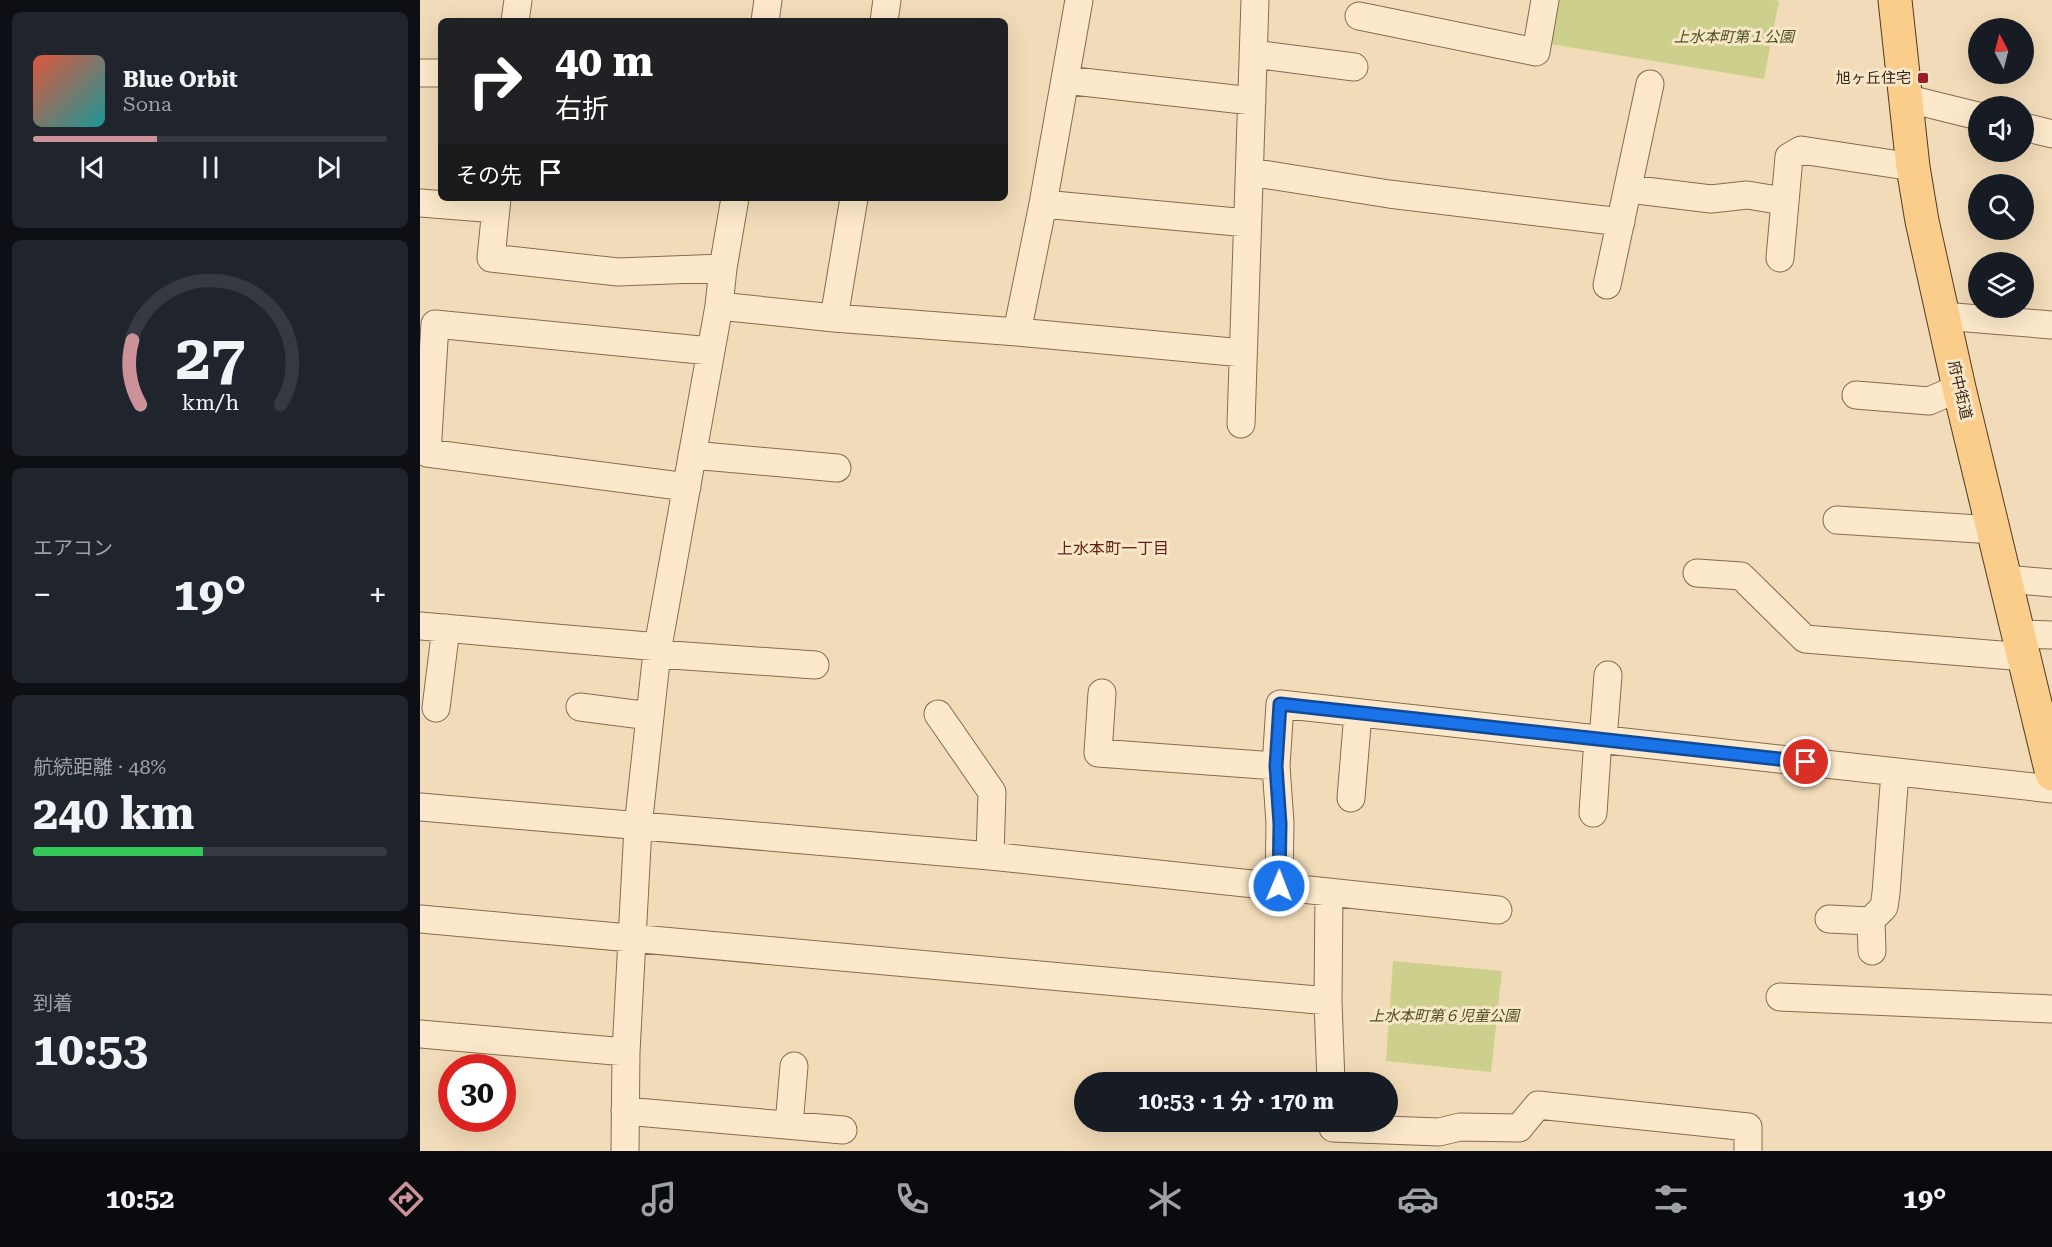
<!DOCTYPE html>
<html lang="ja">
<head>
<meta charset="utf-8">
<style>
	:root { --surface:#171b24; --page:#20242c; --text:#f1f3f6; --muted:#9ea1a6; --line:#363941; --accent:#cb9399 }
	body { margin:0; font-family:"Roboto Serif","Noto Sans JP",serif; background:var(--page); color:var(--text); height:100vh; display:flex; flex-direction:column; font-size:22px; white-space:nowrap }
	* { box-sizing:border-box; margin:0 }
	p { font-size:20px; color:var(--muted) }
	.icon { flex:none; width:33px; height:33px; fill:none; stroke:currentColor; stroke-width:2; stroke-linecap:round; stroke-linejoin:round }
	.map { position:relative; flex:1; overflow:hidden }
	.panel { display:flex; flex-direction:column; gap:12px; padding:12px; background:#0d0f14; width:420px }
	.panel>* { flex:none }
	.banner { position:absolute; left:18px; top:18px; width:570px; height:183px; border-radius:9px; box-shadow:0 6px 24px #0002; background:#202124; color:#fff; overflow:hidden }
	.needle { width:39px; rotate:353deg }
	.tools { position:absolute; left:1548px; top:18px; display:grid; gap:12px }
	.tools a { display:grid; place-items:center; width:66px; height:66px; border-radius:50%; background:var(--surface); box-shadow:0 6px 24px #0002; font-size:30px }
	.speed { position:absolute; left:18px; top:1054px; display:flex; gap:12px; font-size:30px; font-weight:700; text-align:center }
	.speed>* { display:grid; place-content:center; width:78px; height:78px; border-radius:50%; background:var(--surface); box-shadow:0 6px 24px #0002; line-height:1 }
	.speed .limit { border:9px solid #d22; background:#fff; color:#111 }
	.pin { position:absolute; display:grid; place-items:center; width:51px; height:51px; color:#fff; margin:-26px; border:3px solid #fff; border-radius:50%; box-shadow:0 2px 6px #0007 }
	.me { position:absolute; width:66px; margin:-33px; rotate:1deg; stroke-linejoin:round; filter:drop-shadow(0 0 4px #0008) }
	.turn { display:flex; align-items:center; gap:21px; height:126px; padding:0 18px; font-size:27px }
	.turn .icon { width:78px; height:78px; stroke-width:2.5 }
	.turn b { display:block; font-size:42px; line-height:51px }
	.then { display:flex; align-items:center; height:57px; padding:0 18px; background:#0003; gap:12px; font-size:22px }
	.big { font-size:45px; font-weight:700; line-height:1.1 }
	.panel .tile { flex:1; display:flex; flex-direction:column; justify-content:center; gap:9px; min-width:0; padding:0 21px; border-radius:9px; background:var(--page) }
	.panel .dial { align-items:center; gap:0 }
	.dial svg { height:156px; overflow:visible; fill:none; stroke:var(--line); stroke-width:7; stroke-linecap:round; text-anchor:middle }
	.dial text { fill:var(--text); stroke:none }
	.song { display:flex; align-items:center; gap:18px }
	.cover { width:72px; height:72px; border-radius:9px; background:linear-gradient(135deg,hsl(10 70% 55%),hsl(180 70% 35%)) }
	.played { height:6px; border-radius:3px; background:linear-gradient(90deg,var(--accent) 35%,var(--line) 35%) }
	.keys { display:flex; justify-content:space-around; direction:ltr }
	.heat { display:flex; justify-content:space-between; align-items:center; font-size:33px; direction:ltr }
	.charge { height:9px; border-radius:4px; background:linear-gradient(90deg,#34c759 48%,var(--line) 0) }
	.trip { position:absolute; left:654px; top:1072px; width:324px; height:60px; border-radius:30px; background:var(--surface); box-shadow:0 6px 24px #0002; font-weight:700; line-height:60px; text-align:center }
	.menu { display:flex; height:96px; justify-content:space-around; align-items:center; background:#090b0e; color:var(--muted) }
	.menu .icon { width:42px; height:42px }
	.menu .current { color:var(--accent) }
	.menu b { font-size:27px; color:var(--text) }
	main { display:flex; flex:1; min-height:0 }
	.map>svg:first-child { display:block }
	.green { fill:#cdcf8c }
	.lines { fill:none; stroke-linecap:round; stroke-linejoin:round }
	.minor-casing { stroke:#886a52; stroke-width:29 }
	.major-casing { stroke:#543927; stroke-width:35 }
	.minor { stroke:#fce9cb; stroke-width:27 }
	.major { stroke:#face8a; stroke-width:33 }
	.route-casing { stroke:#114b97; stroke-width:15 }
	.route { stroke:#1a73e8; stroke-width:10 }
	.poi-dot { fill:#9c1d28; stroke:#f8e6c8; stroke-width:2 }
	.labels { text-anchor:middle; stroke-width:6; stroke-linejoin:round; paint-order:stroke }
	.park-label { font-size:15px; font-style:italic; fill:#4a531d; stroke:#f8e6c8 }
	.poi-label { font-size:15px; fill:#352419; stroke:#f8e6c8; text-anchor:end }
	.street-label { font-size:15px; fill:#352419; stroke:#f8e6c8 }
	.neighbourhood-label { font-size:16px; fill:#651f15; stroke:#f8e6c8 }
</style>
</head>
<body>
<main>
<section class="panel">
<div class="tile">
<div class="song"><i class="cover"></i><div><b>Blue Orbit</b><p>Sona</p></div></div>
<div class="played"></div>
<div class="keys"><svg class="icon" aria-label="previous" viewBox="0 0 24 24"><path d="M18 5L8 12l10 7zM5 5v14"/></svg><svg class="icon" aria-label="pause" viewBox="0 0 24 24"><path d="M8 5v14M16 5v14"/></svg><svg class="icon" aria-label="next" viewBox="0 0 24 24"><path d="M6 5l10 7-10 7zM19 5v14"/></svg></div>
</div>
<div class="tile dial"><svg viewBox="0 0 100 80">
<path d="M14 69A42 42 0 1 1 86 69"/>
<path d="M14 69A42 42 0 0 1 10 36" stroke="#cb9399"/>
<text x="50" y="56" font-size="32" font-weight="700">27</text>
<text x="50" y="72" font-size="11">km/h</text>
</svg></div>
<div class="tile"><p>エアコン</p>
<div class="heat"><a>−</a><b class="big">19°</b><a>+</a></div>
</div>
<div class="tile"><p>航続距離 · 48%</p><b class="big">240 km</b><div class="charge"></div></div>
<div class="tile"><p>到着</p><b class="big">10:53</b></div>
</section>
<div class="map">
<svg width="1632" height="1151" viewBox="0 0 1632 1151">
	<rect width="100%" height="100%" fill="#f1dbb8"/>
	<!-- green -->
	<path class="green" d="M1130,0H1352L1359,1L1344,79L1130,44Z
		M973,961L1082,971L1071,1072L966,1061Z"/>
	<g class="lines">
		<defs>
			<path id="minor" d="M939,16L1116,52L1125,0
				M95,21L98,0
				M345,21L348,0
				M464,21L467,0
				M833,54L934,67
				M0,73H21
				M645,80L832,101
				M1485,98L1558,116
				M1604,127L1632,134
				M830,172L969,194L1201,222
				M1209,189L1291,199L1327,195L1364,201
				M77,198L71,258L198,272L303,268
				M0,203L76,209
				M623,204L827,223
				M1360,258L1369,157L1381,150L1493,167
				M1187,285L1230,84
				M299,306L414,318L597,332L623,204L659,0
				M1523,316L1632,325
				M414,318L434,198
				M597,332L823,353
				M1436,395L1509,401L1539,388
				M821,424L835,0
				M272,455L417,468
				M267,487L7,453L15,324L290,351
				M1417,520L1574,530
				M1277,573L1321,576L1385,639L1605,657
				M1586,579L1632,583
				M0,626L239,647
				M1600,634L1632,635
				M237,654L395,665
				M682,693L678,753L856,766
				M160,707L230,716
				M16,708L26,628
				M518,714L572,792L570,856
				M1183,740L1188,675
				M931,798L938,713
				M0,807L570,856L1078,910
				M1173,813L1178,739
				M859,886L860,823L856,766L860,704L1632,789
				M909,892L908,1001L911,1083
				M0,919L908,1001
				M1409,919L1450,921L1464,907L1466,893L1475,772
				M1451,921L1452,951
				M1360,997L1632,1009
				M0,1034L206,1052
				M205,1111L423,1130
				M369,1125L374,1066
				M913,1128L1019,1132L1040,1127L1099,1128
				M1099,1128L1118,1105L1328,1127V1151
				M205,1151L206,1052L218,827L237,652L299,306L303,268L315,198"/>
			<path id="major" d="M1475,0L1493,167L1502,221L1539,388L1632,774"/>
		</defs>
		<!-- minor casing -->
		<use href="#minor" class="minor-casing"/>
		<!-- major casing -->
		<use href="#major" class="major-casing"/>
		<!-- minor -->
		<use href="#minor" class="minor"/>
		<!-- major -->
		<use href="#major" class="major"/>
	</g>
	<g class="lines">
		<defs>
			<path id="route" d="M859,886L860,824L856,766L860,704L1386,762"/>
		</defs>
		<!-- route casing -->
		<use href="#route" class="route-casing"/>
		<!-- route -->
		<use href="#route" class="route"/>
	</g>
	<!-- markers -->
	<rect class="poi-dot" x="1497" y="72" width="12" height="12" rx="3"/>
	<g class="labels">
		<!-- park labels -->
		<g class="park-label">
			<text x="1314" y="42">上水本町第１公園</text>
			<text x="1024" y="1021">上水本町第６児童公園</text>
		</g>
		<!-- poi labels -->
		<g class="poi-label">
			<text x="1491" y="83">旭ヶ丘住宅</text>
		</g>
		<!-- street labels -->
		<g class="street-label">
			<text transform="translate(1540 390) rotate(77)" y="5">府中街道</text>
		</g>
		<!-- neighbourhood labels -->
		<g class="neighbourhood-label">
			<text x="693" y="554">上水本町一丁目</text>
		</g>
	</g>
</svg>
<div class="tools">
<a><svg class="needle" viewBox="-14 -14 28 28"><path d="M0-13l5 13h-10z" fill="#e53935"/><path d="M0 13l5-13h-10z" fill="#9ea1a6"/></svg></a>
<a><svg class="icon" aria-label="sound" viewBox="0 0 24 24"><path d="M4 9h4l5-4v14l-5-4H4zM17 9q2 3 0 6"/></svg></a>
<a><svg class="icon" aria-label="search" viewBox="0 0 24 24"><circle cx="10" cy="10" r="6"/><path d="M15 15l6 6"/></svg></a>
<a><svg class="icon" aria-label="layers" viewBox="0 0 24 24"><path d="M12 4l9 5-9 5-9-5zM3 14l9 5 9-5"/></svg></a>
</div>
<div class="speed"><div class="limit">30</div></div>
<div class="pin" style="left:1386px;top:762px;background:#d93025"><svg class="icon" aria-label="arrive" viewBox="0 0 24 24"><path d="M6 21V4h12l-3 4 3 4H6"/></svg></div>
<svg class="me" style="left:859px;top:886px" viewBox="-20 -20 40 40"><circle r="17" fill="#1a73e8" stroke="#fff" stroke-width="3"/><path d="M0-11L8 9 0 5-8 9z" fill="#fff"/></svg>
<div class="trip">10:53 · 1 分 · 170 m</div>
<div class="banner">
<div class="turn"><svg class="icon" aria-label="right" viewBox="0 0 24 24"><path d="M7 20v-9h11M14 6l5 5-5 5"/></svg><div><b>40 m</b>右折</div></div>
<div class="then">その先<svg class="icon" aria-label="arrive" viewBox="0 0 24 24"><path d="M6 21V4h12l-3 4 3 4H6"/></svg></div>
</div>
</div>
</main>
<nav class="menu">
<b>10:52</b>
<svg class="icon current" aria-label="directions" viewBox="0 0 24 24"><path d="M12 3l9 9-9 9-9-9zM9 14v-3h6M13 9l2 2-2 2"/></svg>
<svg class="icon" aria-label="music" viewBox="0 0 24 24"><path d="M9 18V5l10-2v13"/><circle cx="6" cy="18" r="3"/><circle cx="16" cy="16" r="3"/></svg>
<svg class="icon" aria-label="phone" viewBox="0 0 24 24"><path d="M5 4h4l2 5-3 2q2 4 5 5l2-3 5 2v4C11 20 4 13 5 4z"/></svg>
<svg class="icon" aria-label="climate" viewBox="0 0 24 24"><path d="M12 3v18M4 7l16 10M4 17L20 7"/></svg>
<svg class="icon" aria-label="car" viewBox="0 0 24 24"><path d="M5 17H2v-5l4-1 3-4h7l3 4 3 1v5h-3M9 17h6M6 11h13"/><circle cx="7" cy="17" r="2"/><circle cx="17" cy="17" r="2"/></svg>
<svg class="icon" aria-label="filters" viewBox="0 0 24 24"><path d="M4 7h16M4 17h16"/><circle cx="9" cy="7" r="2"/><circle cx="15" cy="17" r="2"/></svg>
<b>19°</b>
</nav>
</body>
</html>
